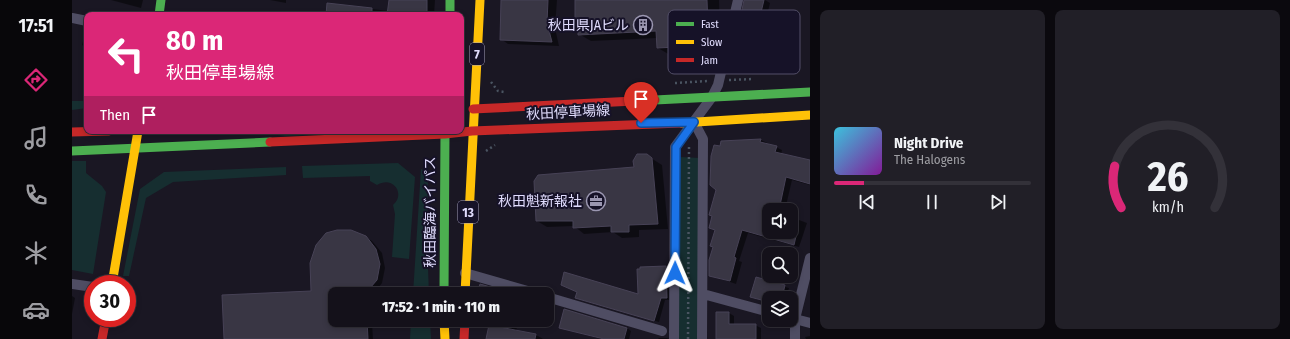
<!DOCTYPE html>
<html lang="en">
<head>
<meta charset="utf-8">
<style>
	:root { --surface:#14111a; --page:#211f27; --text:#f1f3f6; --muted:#9d9da2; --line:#333139; --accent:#db2777 }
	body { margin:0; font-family:"Fira Sans Condensed","Noto Sans JP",sans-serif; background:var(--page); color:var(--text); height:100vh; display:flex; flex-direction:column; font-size:15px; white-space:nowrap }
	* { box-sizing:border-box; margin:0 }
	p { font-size:13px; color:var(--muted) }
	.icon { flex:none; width:22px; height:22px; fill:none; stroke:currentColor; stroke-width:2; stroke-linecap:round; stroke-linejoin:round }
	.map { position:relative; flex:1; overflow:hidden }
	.sheet { display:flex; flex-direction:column; gap:10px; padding:10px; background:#0b090e; width:480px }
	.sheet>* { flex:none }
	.hud { position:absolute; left:12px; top:12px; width:380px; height:122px; border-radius:8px; box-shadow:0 2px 6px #0003,0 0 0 1px var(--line); background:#db2777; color:#fff; overflow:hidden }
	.fabs { position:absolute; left:690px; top:203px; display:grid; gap:8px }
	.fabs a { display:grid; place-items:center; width:36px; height:36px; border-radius:8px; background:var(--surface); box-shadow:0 2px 6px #0003,0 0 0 1px var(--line); font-size:20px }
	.speed { position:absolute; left:12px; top:275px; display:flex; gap:8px; font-size:20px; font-weight:700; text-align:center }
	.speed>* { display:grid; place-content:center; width:52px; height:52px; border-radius:50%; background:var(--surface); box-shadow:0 2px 6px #0003,0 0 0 1px var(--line); line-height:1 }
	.speed .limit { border:6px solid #d22; background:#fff; color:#111 }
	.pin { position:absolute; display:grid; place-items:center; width:34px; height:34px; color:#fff; margin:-41px -17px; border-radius:50% 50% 50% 0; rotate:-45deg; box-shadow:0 0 4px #0007 }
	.pin .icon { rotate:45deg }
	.me { position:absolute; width:44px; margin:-22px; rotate:1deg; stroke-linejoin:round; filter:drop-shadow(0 0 3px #0008) }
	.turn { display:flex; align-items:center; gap:14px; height:84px; padding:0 16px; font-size:18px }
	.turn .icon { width:52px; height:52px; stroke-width:2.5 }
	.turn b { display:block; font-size:28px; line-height:34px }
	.then { display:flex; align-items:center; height:38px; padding:0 16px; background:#0003; gap:8px; font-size:15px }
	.sheet .card { flex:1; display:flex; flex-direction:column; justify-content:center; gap:6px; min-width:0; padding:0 14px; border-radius:8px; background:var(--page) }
	.sheet .dial { align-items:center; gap:0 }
	.dial svg { height:104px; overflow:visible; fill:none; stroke:var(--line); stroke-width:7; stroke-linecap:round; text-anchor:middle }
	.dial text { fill:var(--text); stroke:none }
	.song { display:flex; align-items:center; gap:12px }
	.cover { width:48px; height:48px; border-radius:6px; background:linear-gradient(135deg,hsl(190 70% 55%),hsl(290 70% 35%)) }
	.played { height:4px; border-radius:2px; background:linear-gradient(90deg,var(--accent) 15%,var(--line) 15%) }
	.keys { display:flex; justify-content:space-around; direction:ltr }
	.sheet .tiles { flex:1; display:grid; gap:10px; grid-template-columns:repeat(2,1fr) }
	.trip { position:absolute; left:256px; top:287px; width:226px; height:40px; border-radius:8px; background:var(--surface); box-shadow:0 2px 6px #0003,0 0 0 1px var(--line); font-weight:800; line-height:40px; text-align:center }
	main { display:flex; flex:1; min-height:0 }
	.dock { display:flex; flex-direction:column; width:72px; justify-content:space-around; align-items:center; background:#08070a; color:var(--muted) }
	.dock .icon { width:28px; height:28px }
	.dock .selected { color:var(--accent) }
	.dock b { font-size:18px; color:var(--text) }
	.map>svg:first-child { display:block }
	.green { fill:#162e30 }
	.shadow { fill:#0007 }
	.building { fill:#393644; stroke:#474256 }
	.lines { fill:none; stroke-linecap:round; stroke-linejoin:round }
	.path { stroke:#4a5461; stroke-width:2.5; stroke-dasharray:2 3; stroke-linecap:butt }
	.street { stroke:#4f4d63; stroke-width:10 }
	.fast { stroke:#4caf50; stroke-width:9 }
	.slow { stroke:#ffc107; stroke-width:9 }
	.jam { stroke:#c62828; stroke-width:9 }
	.route-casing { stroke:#114b97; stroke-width:10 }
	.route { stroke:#1a73e8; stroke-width:7 }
	.labels { text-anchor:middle; stroke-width:4; stroke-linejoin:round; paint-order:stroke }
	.shield { fill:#161228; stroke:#a39fbd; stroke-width:1 }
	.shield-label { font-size:13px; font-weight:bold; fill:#e0dcfd }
	.poi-label { font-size:14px; fill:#e0dcfd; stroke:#161228; text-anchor:end }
	.street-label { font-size:14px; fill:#e0dcfd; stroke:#161228 }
	.key { fill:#161228; stroke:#534f68; stroke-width:1 }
	.key-label { font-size:11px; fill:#e0dcfd }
</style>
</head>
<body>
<main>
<nav class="dock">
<b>17:51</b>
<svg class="icon selected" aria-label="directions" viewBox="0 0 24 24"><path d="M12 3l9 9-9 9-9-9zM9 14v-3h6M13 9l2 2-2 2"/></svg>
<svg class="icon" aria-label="music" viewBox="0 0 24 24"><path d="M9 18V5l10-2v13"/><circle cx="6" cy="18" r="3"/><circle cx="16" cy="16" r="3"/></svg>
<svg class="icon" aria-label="phone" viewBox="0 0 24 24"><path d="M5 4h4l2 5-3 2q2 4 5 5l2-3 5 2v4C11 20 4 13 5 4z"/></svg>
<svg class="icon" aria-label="climate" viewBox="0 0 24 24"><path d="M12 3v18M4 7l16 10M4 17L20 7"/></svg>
<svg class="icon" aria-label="car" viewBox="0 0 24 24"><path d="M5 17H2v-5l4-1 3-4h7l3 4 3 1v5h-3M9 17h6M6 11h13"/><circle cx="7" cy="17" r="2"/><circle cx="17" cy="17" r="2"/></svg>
</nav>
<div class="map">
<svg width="738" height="339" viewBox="0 0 738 339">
	<rect width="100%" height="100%" fill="#1a1723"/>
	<!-- green -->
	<path class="green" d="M0,101H15V108L0,110Z
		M170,131H326L214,136Z
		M608,157L628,158L626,339H606Z
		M0,161H14V173L30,186L34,192L21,274L0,270Z
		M326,163L343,177L337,259L320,257L323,214L321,205C334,194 321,175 305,185L298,181V176L231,178L230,166Z
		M214,167V175L101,182L74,198L57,276H51L68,189L92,172Z
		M349,169L356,172L355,242L357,294H341Z
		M339,320H358L359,339H338Z"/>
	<!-- shadow -->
	<path class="shadow" d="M39,0H71L69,8Z
		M198,0H214V3Z
		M318,0H363L362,15H255L256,4L317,11Z
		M430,0H485L483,28L487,46L436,44L429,39Z
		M507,0H647L648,34L616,36L617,54L598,55L586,48L585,38L519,41L507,34Z
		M672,0H693L698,3L690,36L673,32L667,28Z
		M13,34H15V48L10,45Z
		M689,140L710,150L709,154L738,161V185L720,180L713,210H697V232H719V217L735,223L727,247L676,233L667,261L670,262L664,284L638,275L644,231L638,228L646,190L648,148L650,141Z
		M574,155L590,165L596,229L567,230V237L550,238L541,232L512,234L502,226L475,227L465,221L563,168Z
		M293,237L300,241L310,253L313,268L310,283L304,291L294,292V294H263V320H296L300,323L301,339H153L240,292Z
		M594,267L599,270V300H593L587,322L504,298L567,295L569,268Z
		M684,279L717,288L714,298H697V302L680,296Z
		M0,296L3,298L0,314Z
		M657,313L662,316V325H683L689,328V339H645Z
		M427,320H447L444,331L466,336L471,339H415L425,328Z
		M488,327L555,328L559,331L557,339H529Z
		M738,336V339H734L733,337Z
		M587,338H595L597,339H586Z"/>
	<!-- building -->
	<path class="building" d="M317,0H355V15H315Z
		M429,0H476L475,23L480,42L428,40Z
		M503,0H635L636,28L604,29L605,47L585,48L584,31L506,35V22L503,21Z
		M672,0H692L684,33L666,29Z
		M255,3L300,8V15H254Z
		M689,139L688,142L705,146L703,152L738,160V184L714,177L707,210H697V232H725L722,245L670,230L662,257L664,258L658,281L637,276V260L641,247L638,246L643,230L637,228L640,216L637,215L644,190L638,185L639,156L642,145L648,146L649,141Z
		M565,154H575L580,158L586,224L557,225V232H539V226L501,228V221H464L462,181L466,175L562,167L561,161Z
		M265,230H279L294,236L304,249L308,264L305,280L298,288L288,289L289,294H263V320H295L296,339H152L150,295L239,291L238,263L244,245L254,233Z
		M594,266L595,298H589L582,321L503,298L505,292L489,285L492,272L566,294L565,269H568V267Z
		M684,277L713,285L710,298H697V302L678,297Z
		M408,284L436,292V294H405Z
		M492,309L555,328L552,339H532L487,328Z
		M644,312H657V324H684V339H644Z
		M417,325L464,334L463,339H414Z"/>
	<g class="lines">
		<!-- path -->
		<path class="path" d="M657,80L682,79
			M419,82L426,91L432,92
			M603,83L636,81
			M414,151L423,145
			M616,339L617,146"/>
		<!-- street -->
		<path class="street" d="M0,18L15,21
			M622,122L631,139L630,339
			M393,273L466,294
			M0,284L21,287
			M631,294L697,312
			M475,297L590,331
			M719,318L738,323
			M602,339L603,147L640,97L646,85L666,0
			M723,339V319L738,258"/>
		<!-- fast -->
		<path class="fast" d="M378,0V15
			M87,15L89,0
			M583,100L738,92
			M0,151L198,142
			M372,294L373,131"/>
		<!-- slow -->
		<path class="slow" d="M609,123L738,115
			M40,284L66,131
			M393,294L408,0
			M372,320L373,339"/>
		<!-- jam -->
		<path class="jam" d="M401,109L583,100
			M400,131L609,123
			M0,132L37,131
			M198,142L373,134L400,131
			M30,339L34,318
			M392,339L393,320"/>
	</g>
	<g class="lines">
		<defs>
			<path id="route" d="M569,123L622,122L604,147L603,273"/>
		</defs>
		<!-- route casing -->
		<use href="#route" class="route-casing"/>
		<!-- route -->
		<use href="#route" class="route"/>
	</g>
	<!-- icons -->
	<defs>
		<symbol id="building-ring" viewBox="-11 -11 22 22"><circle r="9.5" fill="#161228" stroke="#9b97b1" stroke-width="1.5"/><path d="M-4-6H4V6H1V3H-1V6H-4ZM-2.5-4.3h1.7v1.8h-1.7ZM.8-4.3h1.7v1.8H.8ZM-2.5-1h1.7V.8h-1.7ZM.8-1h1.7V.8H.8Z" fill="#9b97b1"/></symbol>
		<symbol id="office-ring" viewBox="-11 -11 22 22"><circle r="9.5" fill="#161228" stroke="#9b97b1" stroke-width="1.5"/><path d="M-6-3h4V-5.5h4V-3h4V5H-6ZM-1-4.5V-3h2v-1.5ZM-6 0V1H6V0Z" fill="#9b97b1"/></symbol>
	</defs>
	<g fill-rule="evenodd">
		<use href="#building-ring" x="560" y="14" width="22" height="22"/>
		<use href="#office-ring" x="513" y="190" width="22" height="22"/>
	</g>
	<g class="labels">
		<!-- shield labels -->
		<g class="shield">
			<rect x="398" y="43" width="14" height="22" rx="3"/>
			<rect x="386" y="201" width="20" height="22" rx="3"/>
		</g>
		<g class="shield-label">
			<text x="405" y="59">7</text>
			<text x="396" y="217">13</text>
		</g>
		<!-- poi labels -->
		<g class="poi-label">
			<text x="557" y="30">秋田県JAビル</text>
			<text x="510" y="206">秋田魁新報社</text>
		</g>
		<!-- street labels -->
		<g class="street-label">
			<text transform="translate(496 112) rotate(-3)" y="5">秋田停車場線</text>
			<text transform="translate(358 212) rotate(-90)" y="5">秋田臨海バイパス</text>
		</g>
	</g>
	<!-- legend -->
	<rect x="596" y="10" width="132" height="64" rx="6" class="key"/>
	<rect x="604" y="22" width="18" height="4" fill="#4caf50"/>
	<rect x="604" y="40" width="18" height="4" fill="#ffc107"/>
	<rect x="604" y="58" width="18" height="4" fill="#c62828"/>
	<g class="key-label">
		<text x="629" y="28">Fast</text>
		<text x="629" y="46">Slow</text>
		<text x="629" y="64">Jam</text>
	</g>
</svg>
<div class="fabs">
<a><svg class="icon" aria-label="sound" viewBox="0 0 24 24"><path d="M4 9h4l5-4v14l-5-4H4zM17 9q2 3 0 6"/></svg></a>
<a><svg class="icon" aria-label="search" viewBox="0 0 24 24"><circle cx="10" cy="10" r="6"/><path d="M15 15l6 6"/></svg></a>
<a><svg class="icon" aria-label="layers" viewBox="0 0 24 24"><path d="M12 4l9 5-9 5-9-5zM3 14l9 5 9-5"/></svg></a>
</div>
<div class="speed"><div class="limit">30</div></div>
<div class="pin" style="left:569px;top:123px;background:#d93025"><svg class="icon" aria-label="arrive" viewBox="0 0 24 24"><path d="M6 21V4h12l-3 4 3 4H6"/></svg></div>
<svg class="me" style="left:603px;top:273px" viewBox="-20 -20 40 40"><path d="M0-17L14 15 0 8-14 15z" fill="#1a73e8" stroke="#fff" stroke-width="4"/></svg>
<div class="trip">17:52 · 1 min · 110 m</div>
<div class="hud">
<div class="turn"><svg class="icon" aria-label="left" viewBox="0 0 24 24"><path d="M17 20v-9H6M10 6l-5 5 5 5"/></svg><div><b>80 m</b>秋田停車場線</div></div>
<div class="then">Then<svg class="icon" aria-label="arrive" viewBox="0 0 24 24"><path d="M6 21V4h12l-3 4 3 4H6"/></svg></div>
</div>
</div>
<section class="sheet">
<div class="tiles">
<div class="card">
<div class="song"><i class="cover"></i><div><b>Night Drive</b><p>The Halogens</p></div></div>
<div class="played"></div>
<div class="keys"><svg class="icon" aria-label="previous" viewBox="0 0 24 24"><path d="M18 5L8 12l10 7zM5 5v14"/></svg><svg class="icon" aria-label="pause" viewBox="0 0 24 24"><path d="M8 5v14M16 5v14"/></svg><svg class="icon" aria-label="next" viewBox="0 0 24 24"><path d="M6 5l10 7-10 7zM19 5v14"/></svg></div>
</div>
<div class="card dial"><svg viewBox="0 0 100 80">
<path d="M14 69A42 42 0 1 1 86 69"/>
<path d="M14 69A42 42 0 0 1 9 37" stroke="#db2777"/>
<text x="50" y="56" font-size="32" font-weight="700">26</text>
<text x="50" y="72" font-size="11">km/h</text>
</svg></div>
</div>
</section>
</main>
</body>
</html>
